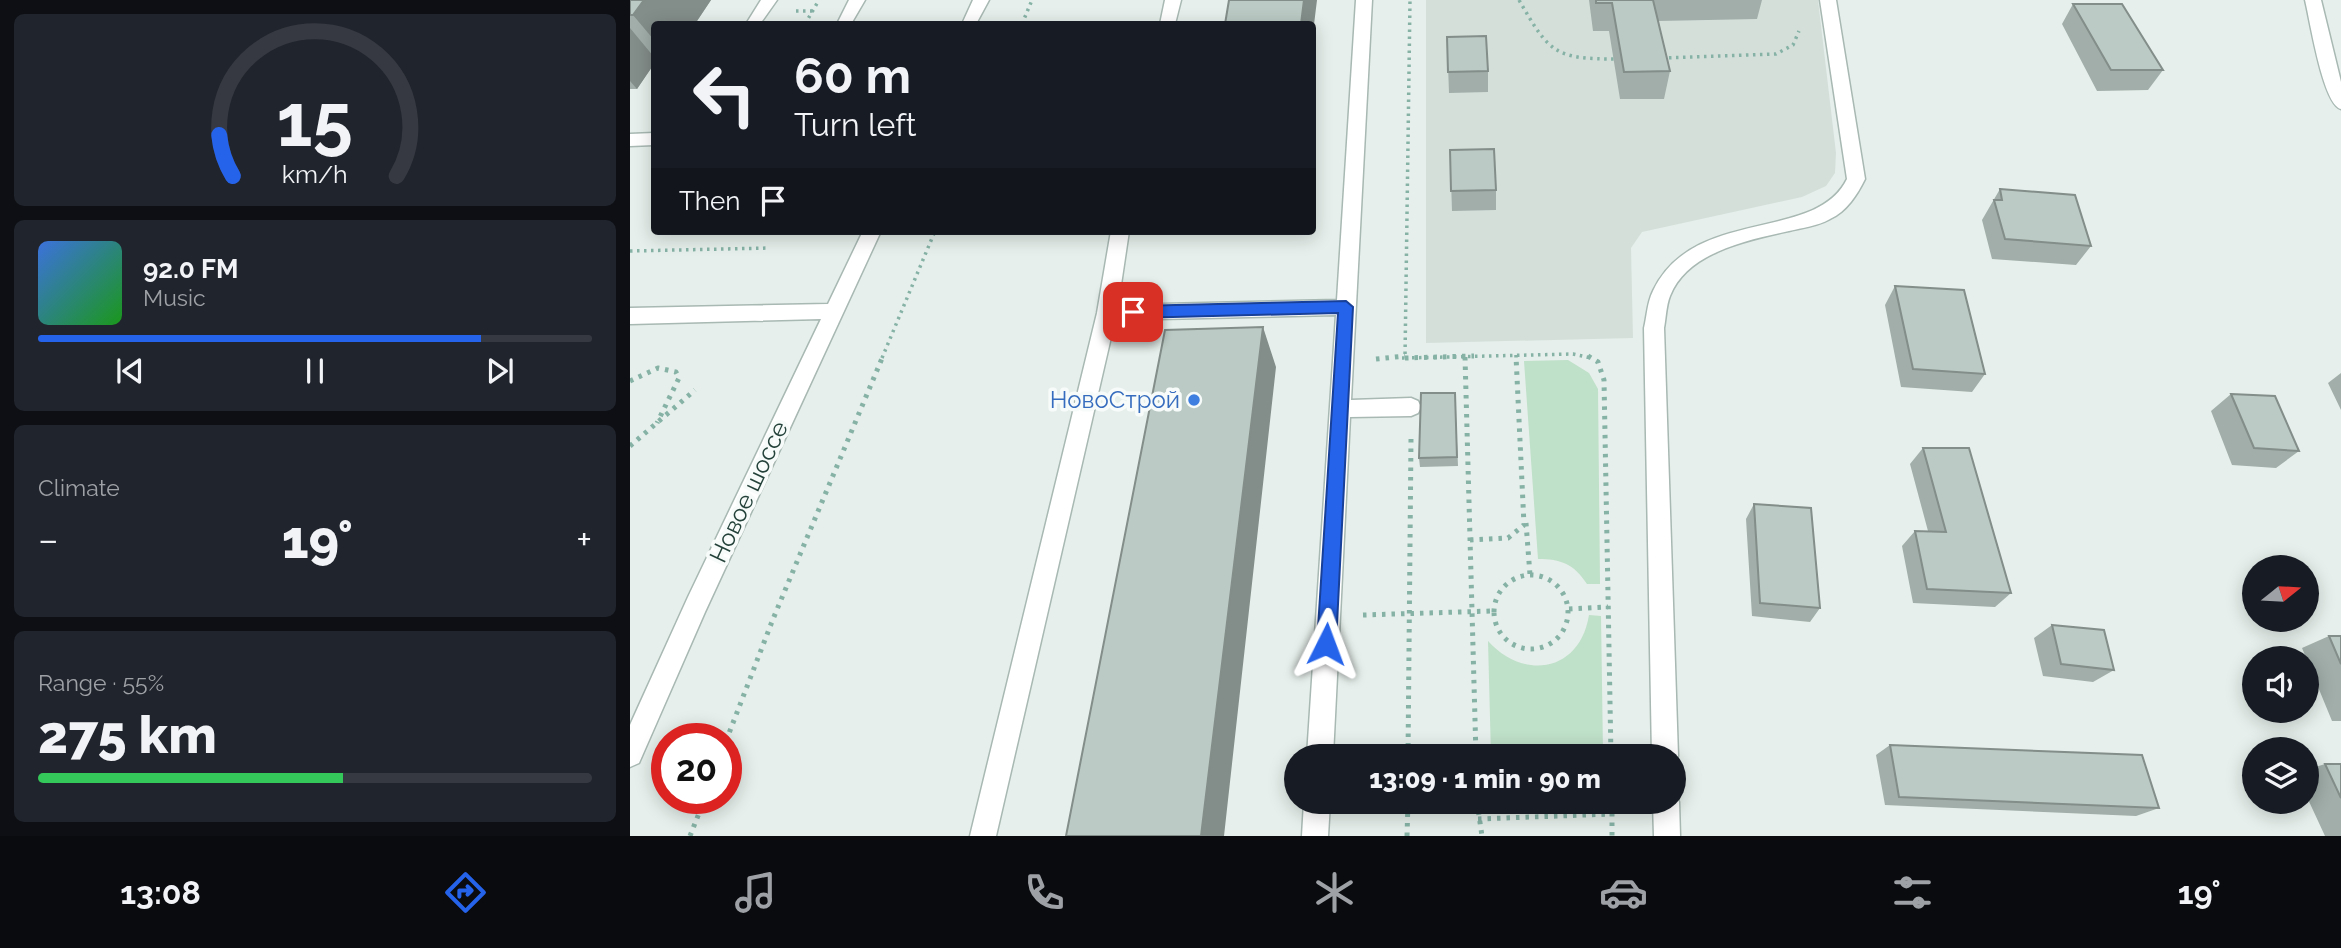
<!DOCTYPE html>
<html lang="en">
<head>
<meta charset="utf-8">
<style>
	:root { --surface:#171b24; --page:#20242c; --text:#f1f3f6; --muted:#9ea1a6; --line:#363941; --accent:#2563eb }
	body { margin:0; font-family:Raleway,sans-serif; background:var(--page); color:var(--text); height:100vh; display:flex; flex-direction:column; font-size:26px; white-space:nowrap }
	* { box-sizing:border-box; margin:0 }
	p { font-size:23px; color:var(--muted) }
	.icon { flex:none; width:38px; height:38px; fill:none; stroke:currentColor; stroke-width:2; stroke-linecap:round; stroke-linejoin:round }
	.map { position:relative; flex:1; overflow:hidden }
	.side { display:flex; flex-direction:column; gap:14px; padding:14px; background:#0d0f14; width:630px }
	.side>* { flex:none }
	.hud { position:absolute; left:21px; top:21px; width:665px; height:214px; border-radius:7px; box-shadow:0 4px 18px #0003; background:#171b24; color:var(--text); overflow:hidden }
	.needle { width:46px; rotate:72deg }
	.tools { position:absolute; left:1612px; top:555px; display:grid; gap:14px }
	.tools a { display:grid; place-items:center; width:77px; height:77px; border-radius:50%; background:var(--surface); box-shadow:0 4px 18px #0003; font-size:35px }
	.speed { position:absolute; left:21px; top:723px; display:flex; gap:14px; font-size:35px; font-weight:700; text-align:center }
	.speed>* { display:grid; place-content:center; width:91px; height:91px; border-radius:50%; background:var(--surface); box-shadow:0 4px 18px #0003; line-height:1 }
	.speed .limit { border:10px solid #d22; background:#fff; color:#111 }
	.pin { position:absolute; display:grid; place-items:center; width:60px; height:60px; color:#fff; margin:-30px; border-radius:14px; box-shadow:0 4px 10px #0006 }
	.me { position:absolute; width:77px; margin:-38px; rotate:3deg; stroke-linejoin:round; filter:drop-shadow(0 0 5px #0008) }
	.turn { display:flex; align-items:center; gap:24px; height:147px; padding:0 28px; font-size:32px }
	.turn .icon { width:91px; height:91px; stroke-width:2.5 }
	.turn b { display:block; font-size:49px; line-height:60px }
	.then { display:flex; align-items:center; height:66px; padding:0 28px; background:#0003; gap:14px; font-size:26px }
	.big { font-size:52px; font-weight:800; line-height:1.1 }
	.side .card { flex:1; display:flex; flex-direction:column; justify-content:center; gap:10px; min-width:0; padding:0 24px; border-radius:10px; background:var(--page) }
	.side .dial { align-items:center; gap:0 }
	.dial svg { height:182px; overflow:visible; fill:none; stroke:var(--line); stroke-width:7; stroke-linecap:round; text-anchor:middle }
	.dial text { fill:var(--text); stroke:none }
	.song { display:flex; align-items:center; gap:21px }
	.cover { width:84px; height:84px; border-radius:10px; background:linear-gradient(135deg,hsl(220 70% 55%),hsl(120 70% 35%)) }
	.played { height:7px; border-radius:4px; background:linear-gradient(90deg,var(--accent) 80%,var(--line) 80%) }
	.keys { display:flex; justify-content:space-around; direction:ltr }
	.heat { display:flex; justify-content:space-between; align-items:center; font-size:38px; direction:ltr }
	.charge { height:10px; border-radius:5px; background:linear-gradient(90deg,#34c759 55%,var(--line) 0) }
	.trip { position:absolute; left:654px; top:744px; width:402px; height:70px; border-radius:35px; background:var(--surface); box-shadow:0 4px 18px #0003; font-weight:800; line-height:70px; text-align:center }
	.menu { display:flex; height:112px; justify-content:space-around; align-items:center; background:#090b0e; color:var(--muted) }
	.menu .icon { width:49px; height:49px }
	.menu .current { color:var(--accent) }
	.menu b { font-size:32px; color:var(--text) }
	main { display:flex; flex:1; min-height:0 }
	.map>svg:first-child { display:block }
	.built { fill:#d4dfda }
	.green { fill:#bfe0c9 }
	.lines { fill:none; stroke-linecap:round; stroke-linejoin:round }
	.minor-casing { stroke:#a8b8b2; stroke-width:3 }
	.path-far1 { stroke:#86b2a6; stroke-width:3.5; stroke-dasharray:2.5 4.5; stroke-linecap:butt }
	.path { stroke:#86b2a6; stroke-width:5; stroke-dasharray:3.5 6; stroke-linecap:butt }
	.minor { fill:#fff; fill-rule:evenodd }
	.wall { fill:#a1aea9 }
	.shaded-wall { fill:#838d89 }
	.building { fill:#bbcac4; stroke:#838d89; stroke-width:2 }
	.route { fill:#2563eb; stroke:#184099; stroke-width:2 }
	.shop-dot { fill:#3f7fe0; stroke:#f7fbf9; stroke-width:2.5 }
	.labels { text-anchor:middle; stroke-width:7; stroke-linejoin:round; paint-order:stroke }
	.shop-label { font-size:24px; fill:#366cbe; stroke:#f7fbf9; text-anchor:end }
	.street-label { font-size:24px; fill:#24423a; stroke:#f7fbf9 }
</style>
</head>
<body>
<main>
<section class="side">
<div class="card dial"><svg viewBox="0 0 100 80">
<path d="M14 69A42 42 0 1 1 86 69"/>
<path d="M14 69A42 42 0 0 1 8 51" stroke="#2563eb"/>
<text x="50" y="56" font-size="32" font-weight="700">15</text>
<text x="50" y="72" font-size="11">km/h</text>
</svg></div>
<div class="card">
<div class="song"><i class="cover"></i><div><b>92.0 FM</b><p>Music</p></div></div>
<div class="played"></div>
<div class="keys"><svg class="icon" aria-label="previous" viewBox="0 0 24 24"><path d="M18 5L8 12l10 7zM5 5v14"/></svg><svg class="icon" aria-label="pause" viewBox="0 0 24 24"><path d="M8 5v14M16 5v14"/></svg><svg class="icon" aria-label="next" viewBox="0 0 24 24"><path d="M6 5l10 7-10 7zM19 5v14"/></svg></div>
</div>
<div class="card"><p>Climate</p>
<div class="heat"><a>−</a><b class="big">19°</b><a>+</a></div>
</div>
<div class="card"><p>Range · 55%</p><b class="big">275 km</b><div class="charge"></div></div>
</section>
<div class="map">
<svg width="1711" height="836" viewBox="0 0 1711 836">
	<rect width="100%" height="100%" fill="#e6efeb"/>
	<!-- built -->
	<path class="built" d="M796,0H1188L1206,153L1205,173L1196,186L1172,197L1012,232L1001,248L1003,338L796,343Z"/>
	<!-- green -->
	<path class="green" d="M938,360L959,373L968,389L970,584H957C944,564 931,559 908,559L894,361Z
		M959,615L971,616L973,753L960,754L959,756H861L858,641C894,681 950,672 959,615Z
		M863,802H960V806L863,810Z"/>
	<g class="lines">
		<defs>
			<path id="minor" d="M131,0H147L130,24H116Z
				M219,0H235L221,24H207Z
				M343,0H359L346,24H332Z
				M535,0H551L545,24H530Z
				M726,0H742L721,400L781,398L788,401L791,407L788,413L781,416L720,417L703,756H677L706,315L485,320L366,836H340L467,313L481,231H499L488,305L707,300Z
				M1190,0H1206L1235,179C1227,195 1217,211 1200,219C1188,226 1172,228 1159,231C1118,240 1057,252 1040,296C1036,306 1036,318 1034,328L1048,756L1045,764V756H1022L1014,328C1017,316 1017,303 1023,291C1063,206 1186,243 1217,179Z
				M1675,0H1691L1711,82V109C1693,105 1680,20 1675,0Z
				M24,133V145L0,146V134Z
				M233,231H251L75,612L9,763L0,767V725L58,597L191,319L0,324V308L198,304Z
				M1045,792L1049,802L1050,836H1024L1023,802H1045Z
				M674,802H700L698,836H672Z"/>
		</defs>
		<!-- minor casing -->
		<use href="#minor" class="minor-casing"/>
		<!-- path-far1 -->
		<path class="path-far1" d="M889,0C920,54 925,59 988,59
			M166,11H183
			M175,24L189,0
			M392,24L402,0
			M1032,58L1146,54L1163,45L1169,31
			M0,251L139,248
			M886,355V358
			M252,358L305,231
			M772,358H775L780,0
			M775,358L943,354L961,358"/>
		<!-- path -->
		<path class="path" d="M958,356L968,362L974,380L981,756
			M835,357L846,756
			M775,358L844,356
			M746,359L775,356
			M0,381L28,368L46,372L49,378L27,423
			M0,446L65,390
			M896,523L900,575
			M840,540L878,538L894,525L886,356
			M864 612a37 37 0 1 1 74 0a37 37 0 1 1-74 0Z
			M939,609L978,607
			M733,615L862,611
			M96,741L143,619L253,356
			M778,756L781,439
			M847,802L852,836
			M982,802V814
			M848,819L982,814V836
			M60,836L75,798
			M777,836L778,802"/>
		<!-- minor -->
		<use href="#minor" class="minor"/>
	</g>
	<!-- wall -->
	<path class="wall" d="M0,0H81L65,24H24V64L7,89H0Z
		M959,0H1132L1127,19L1028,21L1040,71L1034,99H990L979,31H963Z
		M1443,4L1533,70L1518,90L1467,91L1432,24Z
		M817,37L858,71V92L819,93Z
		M820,150L866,190V210L822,211Z
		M1370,189L1461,246L1446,265L1362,259L1352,220Z
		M577,231H661L577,233Z
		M1265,286L1355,374L1342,392L1271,387L1255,305Z
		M1711,373V410L1698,383Z
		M825,393L828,466L790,467L789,458Z
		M1601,394L1669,451L1646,468L1602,465L1581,411Z
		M1293,448L1381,593L1365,607L1283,603L1272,546L1285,531H1298L1280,464Z
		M1124,504L1190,608L1180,622L1122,616L1116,519Z
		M1422,625L1484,670L1463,682L1413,676L1404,638Z
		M1699,636H1711V721H1702L1672,648Z
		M1260,745L1529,808L1506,816L1255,805L1246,755Z
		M1695,764H1711V836H1695L1676,795V770Z"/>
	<!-- shaded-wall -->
	<path class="shaded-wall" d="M14,0H81L65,24H24V40L3,15Z
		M674,0H687L682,41V24H671Z
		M0,28L24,57V64L7,89L0,81Z
		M633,327L646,367L594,836H571Z"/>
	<!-- building -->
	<path class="building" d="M0,0H14L3,15H0Z
		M599,0H674L671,24H595Z
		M966,0H1023L1040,71L994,72L982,3H966Z
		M1443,4H1492L1533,70H1481Z
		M856,36L858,71L818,72L817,37Z
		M864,149L866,190L821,191L820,150Z
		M1370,189L1445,195L1461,246L1375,239L1364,200H1372Z
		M1265,286L1334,290L1355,374L1283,369Z
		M633,327L571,836H436L535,330Z
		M791,393H825L827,457L789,458Z
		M1601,394L1645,396L1669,451L1624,448Z
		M1293,448H1339L1381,593L1297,589L1285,531L1316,532Z
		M1124,504L1181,508L1190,608L1130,603Z
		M1422,625L1474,630L1484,670L1431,664Z
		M1699,636H1711V664Z
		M1260,745L1512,755L1529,808L1269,797Z
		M1695,764H1711V798Z"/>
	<!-- route -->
	<path class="route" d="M716,301L723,307L706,644L703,651L696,653L690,651L687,644L708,313L503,318L496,312L503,306Z"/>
	<!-- markers -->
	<circle class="shop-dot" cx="564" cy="400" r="7"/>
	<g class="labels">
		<!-- shop labels -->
		<g class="shop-label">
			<text x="550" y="408">НовоСтрой</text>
		</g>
		<!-- street labels -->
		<g class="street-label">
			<text transform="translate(119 492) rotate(-65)" y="8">Новое шоссе</text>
		</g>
	</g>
</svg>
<div class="tools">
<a><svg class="needle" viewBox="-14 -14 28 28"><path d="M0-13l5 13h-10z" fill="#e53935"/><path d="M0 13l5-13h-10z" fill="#9ea1a6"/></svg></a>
<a><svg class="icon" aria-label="sound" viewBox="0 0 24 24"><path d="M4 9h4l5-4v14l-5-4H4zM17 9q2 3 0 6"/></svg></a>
<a><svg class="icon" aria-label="layers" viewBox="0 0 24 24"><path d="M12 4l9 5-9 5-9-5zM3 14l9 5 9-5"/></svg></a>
</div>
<div class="speed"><div class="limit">20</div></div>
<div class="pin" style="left:503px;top:312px;background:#d93025"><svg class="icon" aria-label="arrive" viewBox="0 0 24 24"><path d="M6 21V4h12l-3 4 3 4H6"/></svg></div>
<svg class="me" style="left:696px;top:644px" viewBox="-20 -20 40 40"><path d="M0-17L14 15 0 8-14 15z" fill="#2563eb" stroke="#fff" stroke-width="4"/></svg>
<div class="trip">13:09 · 1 min · 90 m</div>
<div class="hud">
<div class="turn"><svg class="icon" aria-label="left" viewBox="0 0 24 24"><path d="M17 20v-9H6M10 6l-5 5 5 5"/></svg><div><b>60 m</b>Turn left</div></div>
<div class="then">Then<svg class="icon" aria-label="arrive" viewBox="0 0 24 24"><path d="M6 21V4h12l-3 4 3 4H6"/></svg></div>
</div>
</div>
</main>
<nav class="menu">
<b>13:08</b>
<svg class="icon current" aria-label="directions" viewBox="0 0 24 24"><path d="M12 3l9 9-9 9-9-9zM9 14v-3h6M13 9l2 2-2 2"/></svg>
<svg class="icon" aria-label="music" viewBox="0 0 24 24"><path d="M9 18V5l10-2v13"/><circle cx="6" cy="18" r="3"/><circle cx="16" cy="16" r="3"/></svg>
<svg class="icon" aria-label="phone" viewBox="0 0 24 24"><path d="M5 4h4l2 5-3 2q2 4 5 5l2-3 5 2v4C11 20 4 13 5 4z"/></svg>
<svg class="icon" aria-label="climate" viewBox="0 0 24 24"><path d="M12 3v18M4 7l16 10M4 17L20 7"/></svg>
<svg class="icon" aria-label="car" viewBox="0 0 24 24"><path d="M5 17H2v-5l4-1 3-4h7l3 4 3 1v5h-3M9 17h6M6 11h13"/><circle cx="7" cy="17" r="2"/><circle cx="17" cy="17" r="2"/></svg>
<svg class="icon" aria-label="filters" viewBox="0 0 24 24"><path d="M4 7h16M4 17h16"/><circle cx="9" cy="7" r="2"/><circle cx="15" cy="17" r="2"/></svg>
<b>19°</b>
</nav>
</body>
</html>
